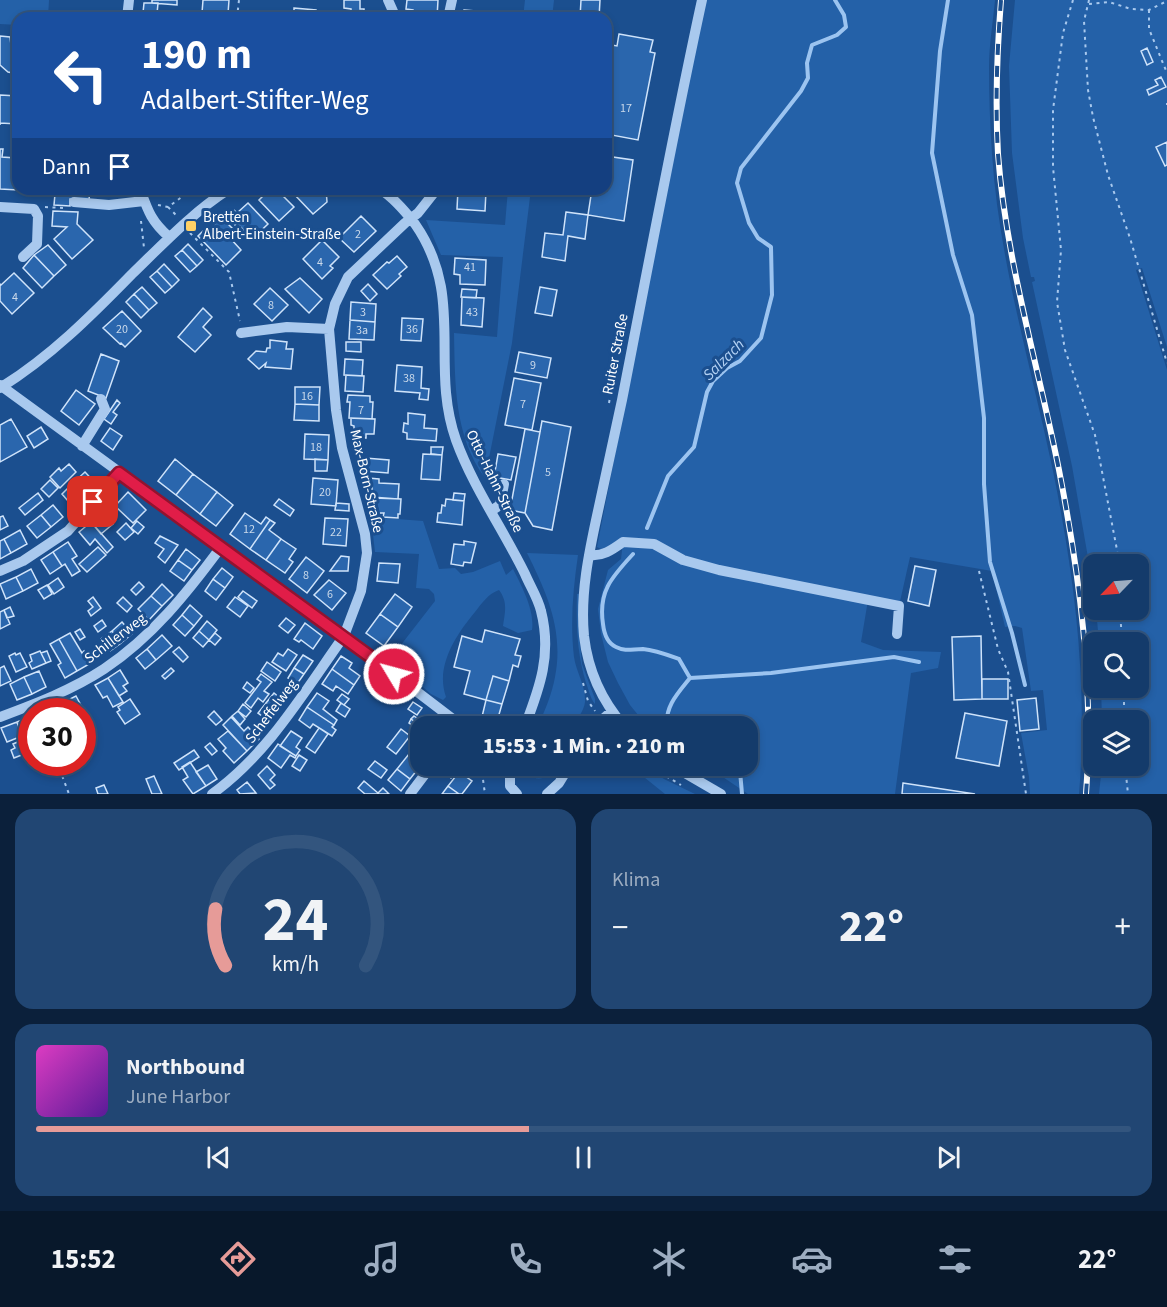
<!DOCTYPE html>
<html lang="de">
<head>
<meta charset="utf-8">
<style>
	:root { --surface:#143b6b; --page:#214673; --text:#f1f3f6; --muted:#9dadc1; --line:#33557e; --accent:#e69b98 }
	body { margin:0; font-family:"Source Sans 3",sans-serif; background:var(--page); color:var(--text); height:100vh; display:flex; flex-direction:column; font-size:22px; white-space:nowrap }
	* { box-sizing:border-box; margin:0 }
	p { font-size:20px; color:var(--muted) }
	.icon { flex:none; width:33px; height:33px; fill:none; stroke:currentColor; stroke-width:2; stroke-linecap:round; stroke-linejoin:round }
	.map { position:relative; height:794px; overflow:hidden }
	.drawer { display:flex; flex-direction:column; gap:15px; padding:15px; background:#0b203b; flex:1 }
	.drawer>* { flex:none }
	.banner { position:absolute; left:12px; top:12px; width:600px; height:183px; border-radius:18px; box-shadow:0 3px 9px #0003,0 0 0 2px var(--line); background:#1a4fa0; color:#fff; overflow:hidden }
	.needle { width:39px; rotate:245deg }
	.buttons { position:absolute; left:1083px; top:554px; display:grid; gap:12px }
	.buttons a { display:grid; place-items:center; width:66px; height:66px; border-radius:12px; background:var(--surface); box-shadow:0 3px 9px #0003,0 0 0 2px var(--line); font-size:30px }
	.speed { position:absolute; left:18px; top:698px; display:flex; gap:12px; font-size:30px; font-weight:700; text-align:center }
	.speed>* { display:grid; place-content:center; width:78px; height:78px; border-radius:50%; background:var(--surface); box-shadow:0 3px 9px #0003,0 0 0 2px var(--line); line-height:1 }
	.speed .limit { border:9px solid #d22; background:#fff; color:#111 }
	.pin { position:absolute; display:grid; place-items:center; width:51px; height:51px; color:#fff; margin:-26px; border-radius:12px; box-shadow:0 3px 9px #0006 }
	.me { position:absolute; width:66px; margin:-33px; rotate:307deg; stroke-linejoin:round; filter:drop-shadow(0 0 4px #0008) }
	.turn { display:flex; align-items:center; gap:21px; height:126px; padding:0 30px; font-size:27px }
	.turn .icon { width:78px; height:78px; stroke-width:2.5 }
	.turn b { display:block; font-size:42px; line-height:51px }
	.then { display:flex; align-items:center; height:57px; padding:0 30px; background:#0003; gap:12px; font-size:22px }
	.big { font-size:45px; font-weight:800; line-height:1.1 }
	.drawer .card { flex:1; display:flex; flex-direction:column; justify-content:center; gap:9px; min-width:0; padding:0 21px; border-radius:18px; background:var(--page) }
	.drawer .dial { align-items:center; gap:0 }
	.dial svg { height:156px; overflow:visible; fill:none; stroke:var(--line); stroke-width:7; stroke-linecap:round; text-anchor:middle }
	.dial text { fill:var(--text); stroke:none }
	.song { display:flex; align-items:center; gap:18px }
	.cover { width:72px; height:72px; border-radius:9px; background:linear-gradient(135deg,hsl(310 70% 55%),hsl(270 70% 35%)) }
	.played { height:6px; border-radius:3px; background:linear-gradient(90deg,var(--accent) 45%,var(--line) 45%) }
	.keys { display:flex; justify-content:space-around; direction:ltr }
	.heat { display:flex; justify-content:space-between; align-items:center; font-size:33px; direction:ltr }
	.drawer .tiles { flex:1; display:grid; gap:15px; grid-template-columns:1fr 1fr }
	.card:last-child { grid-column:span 2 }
	.trip { position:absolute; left:410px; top:716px; width:348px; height:60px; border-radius:18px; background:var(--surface); box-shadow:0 3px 9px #0003,0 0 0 2px var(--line); font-weight:800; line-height:60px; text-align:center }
	.dock { display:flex; height:96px; justify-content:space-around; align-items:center; background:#08182b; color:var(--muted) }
	.dock .icon { width:42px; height:42px }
	.dock .active { color:var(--accent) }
	.dock b { font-size:27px; color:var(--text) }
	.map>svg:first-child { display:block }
	.green { fill:#2461a8 }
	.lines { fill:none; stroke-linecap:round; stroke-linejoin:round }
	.stream { stroke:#9cc4f0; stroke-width:4 }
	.building { fill:#2a66ad; stroke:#cfe3fa; stroke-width:1.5 }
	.path { stroke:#a9c9ee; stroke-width:2; stroke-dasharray:3 4.5; stroke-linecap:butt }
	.minor { stroke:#a9c9ee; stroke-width:10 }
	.rail-casing { stroke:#fff; stroke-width:6 }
	.rail { stroke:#1b4f8f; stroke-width:4; stroke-dasharray:11; stroke-linecap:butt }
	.route-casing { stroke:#92132f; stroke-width:15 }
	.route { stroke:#e11d48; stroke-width:10 }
	.poi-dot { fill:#ffd166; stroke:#1b4f8f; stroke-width:2 }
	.labels { text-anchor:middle; stroke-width:6; stroke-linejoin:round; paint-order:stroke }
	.number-label { font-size:12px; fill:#cad9ea }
	.poi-label { font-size:15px; fill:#fff; stroke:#1b4f8f; text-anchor:start }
	.street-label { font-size:15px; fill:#fff; stroke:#1b4f8f }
	.water-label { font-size:16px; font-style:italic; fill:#b5d3f5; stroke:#1b4f8f }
</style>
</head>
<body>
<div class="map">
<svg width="1167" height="794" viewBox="0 0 1167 794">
	<rect width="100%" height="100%" fill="#1b4f8f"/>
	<!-- green -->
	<path class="green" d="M0,0H49L48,18H18V25L0,24Z
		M525,0H554L552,18H523Z
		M704,0H995C993,22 989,45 989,68C989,96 990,126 992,154C999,261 1031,366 1053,471C1075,579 1088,685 1079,794H1030L1029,777L1021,733L1047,730L1043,690L1031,691L1022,628L1015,626L1005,627L992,571L910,557L899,606L868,600L861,642L883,650L941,652L938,668L911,673L895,794H748L705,765H747V726H647L630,705L618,683L608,662L601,634L598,609L608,570L621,559L623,542L601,549L597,547Z
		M1015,0H1167V347L1142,268L1136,270L1167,370V794H1099L1102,765H1138V720H1102L1101,687H1138V642H1099L1096,609H1138V564H1094L1093,586L1072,466L1032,282L1035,281L1034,277H1031L1023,238L1012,153L1009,66Z
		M508,189H531L512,343L485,478C454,436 455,383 454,333L497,337L503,257L441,255L426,220L505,225Z
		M371,517L423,521L439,569L455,568L461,574L473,572L500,561L506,575L513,569C521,585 535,610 532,630L518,633L503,626C505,612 508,602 499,590C488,594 482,603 475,612C456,635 435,666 446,697L443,700L431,694L390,659L435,601L434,594L429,589L416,588L419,554L375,552Z
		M527,553L578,555C573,589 570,623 574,657C576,672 586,686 585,702C584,711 577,719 572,726H538C545,710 552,694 555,677C564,631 547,593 527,553Z
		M577,594H580L578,620L582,664L595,699V704C590,698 589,690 586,683C577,653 576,625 577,594Z
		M524,765H552L550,775C537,782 529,778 524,765Z
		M629,765H644L664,779L695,794H665Z"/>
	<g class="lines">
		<!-- stream -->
		<path class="stream" d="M948,0L940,51L932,153L953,255L972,315L984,418V484L990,562L1012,633L1025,685
			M647,528L668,476L694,447L707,392L713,381L727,368L740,361L761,338L772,295L771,247L758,238L749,223L737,183L741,168L801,91L808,78L807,63L812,45L837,35L846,27L844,15L835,0
			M633,554C612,577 598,591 603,624C604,633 607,643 616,647C626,652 632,649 643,649C655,650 668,655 679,659L690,678C678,693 665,706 667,726
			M690,678L771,673L894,657L919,662
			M730,765L740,771L742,794"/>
	</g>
	<!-- building -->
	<path class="building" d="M152,0H177V5L152,3Z
		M203,0H229L228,14L202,13Z
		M344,0H360V9H364V16L351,15V9L344,8Z
		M407,0H438L437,18H413V10L406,9Z
		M581,0H600L599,18H580Z
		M144,3H158L157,14L143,13Z
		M294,8L316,10V18H294Z
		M464,10L488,12V18H463Z
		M148,13L173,15L172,18H147Z
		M619,34L653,40L650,52L655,53L638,140L606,134V106L610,86H606V44L617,46Z
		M0,36L10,37L11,45L18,54V74L8,72L0,65Z
		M1147,48L1153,62L1147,65L1141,51Z
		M1161,77L1166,87L1149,95L1147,90L1158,85L1155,80Z
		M0,95L18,96V124L0,123V125Z
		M1167,142V165L1165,166L1156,147Z
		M0,149H3L2,157L16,158L15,180H18V190L0,189Z
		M606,156L633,160L624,221L588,215L592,189H606Z
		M58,189H90L89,200L70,199V206L54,205L55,194H58Z
		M270,189H276L294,207L279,221L259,200Z
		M298,189H326L327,202L313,214L293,193Z
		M458,189L486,191L485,211L457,209Z
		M248,203L268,224L252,239L237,223L235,225L227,217L234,210L237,213Z
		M53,211L78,212L77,224L93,240L72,259L54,239L67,227L52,226Z
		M566,212L588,215L585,239L568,236L565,261L542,257L545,233L563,235Z
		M361,216L376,231L354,252L339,238Z
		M222,218L236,232L230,238L241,250L226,265L198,236L206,228L212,234L217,230L213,226Z
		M322,240L339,257L330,266L333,268L322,279L303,259Z
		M188,244L203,260L197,266L182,250Z
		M48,245L66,265L54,276L34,255Z
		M182,250L197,266L190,272L175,256Z
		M34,255L54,276L42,288L23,268Z
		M397,256L407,267L399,274L401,276L387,289L373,275L387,262L389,263Z
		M455,258L486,260L485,285L460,284V275L454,274Z
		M164,264L179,280L172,287L157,271Z
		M157,271L172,287L165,293L150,277Z
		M14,273L34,293L12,314L0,301V284L1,285Z
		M300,278L322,299L309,313L285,289Z
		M368,284L377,294L370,301L361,291Z
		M142,287L157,303L149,310L134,294Z
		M540,287L557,290L552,316L535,313Z
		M270,288L288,305L272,321L254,304Z
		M462,289L477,290L476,298L461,297Z
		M134,294L149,310L141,318L126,302Z
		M462,297L484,298L482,327L461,325Z
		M351,302L376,304L375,322L350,320Z
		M203,308L212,317L203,327L211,335L195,352L178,337Z
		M122,311L141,331L125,347L121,343L120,344L103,328Z
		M402,318L423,319L421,341L401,340Z
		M350,320L375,322L374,340L349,339Z
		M270,340L287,342L286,349H293L291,369L265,367L266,363L259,369L248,359L256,351L266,352L267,348H270Z
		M346,342H361V352L346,351Z
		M519,352L551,358L547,378L515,372Z
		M101,354L119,361L106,398L88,391Z
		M345,359L363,360L362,376L344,375Z
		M397,365L422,367L421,388L429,389L428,400L419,399L420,393L395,391Z
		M346,375L364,376L363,392L345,391Z
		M514,378L541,383L532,430L505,425Z
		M295,387H320L319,405L295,404Z
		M76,390L95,404L79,425L61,411Z
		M348,395L370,396V402H373L372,419L349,418L350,402H347Z
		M117,400L120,403L113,412L117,415L111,424L104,419Z
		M295,404L319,405V421L294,420Z
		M408,413L425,415L424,428L437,429L436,441L407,439V433L403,432L404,423L408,424Z
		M351,418L375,419L374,434H366V438H354V426L351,425Z
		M11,419L27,447L0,462V425Z
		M542,421L571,427L552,530L533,526L525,513Z
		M41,427L48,439L34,448L27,436Z
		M110,428L122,436L113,450L101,441Z
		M525,429L540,432L525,513L510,510Z
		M305,434L329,435L328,460L304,459Z
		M431,447H443L442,455L431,454Z
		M423,454L442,455L440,480L421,479Z
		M498,454L516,457L511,480L494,477Z
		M365,458L389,460L388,473L364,471Z
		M175,459L193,474L176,495L158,481Z
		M315,459L328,460L327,471H315Z
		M69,464L76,472L60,488L50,477L59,468L61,471Z
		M85,472L98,486L86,497L73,483Z
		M193,474L217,492L200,514L176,495Z
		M313,478L338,480L336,506L311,504Z
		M368,478L379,479V483L399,484L398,499L372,497V484L368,483Z
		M50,480L58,488L49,497L41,489Z
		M73,483L86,497L74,508L62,494Z
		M128,492L146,510L133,523L115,506Z
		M217,492L233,505L216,526L200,514Z
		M38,493L43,500L25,515L19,508Z
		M454,493L465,494L464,501L453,500Z
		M374,498L401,499L400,514H398V518L383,517L384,513H373Z
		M279,499L294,510L290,516L274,505Z
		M446,499L464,501L462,525L437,522L438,513H441L442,505L445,506Z
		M336,503L349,504V511L335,510Z
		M53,505L63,517L51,527L41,515Z
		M102,512L113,524L101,534L91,522Z
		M245,513L261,524L266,517L270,520L250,549L230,534Z
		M41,515L51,527L37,538L27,526Z
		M3,516L8,526L0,530V517Z
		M325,518L348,519L346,546L323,544Z
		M270,520L275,523L269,530L281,539L266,560L250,549Z
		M137,521L144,527L138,534L131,528Z
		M91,522L113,547L107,553L95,539L90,545L79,532Z
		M126,523L134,532L125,540L117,532Z
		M20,530L27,544L11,553L4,539Z
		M160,536L178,545L165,563L158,557L164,549L155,543Z
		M4,539L11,553L0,559V541Z
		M281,539L296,549L289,559L293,562L285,573L266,560Z
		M464,541L476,543L471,563L464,562L463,566L451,564L454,544L464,545Z
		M68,542L77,556L72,559L80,571L72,576L65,564L62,566L53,552Z
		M98,547L106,555L87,572L79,564Z
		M186,549L200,560L192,570L178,560Z
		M53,552L62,566L50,574L41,560Z
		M341,556L349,557L348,571H330Z
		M306,557L324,571L307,593L289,579Z
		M178,560L192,570L184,581L170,571Z
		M379,563L400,564L398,583L377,581Z
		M915,566L936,570L929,606L908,601Z
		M222,568L233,577L225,588L213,579Z
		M31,569L38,583L23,591L16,577Z
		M16,577L23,591L6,599L0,584Z
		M58,578L64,587L54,594L48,585Z
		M213,579L225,588L216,600L205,591Z
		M329,580L346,593L332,610L314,595Z
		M139,582L144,587L136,595L131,590Z
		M162,584L173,595L162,606L151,596Z
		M47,585L52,594L44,599L38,590Z
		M243,591L257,601L252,608L238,597Z
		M395,594L412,607L398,627L380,614Z
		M151,596L162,606L149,620L138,609Z
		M93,597L101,608L91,616L88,611L93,607L88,601Z
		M123,597L132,606L127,612L117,603Z
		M235,597L248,606L240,617L227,607Z
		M190,605L202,616L194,626L182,615Z
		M10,607L14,616L7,618L4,610Z
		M4,610L10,624L0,629V612Z
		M380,614L398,627L384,646L366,633Z
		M182,615L194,626L185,636L173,625Z
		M286,618L295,625L288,633L279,626Z
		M102,620L106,626L98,632L94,626Z
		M207,621L217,630L209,640L199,631Z
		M122,622L132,634L121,643L112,631Z
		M305,623L322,636L313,649L301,640L299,642L294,639Z
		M80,629L85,637L80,640L75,632Z
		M485,630L520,639L515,655L521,656L518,667L513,665L509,681L493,676L486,700L464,694L470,671L454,667L462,636L482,642Z
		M112,631L121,643L110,651L101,639Z
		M199,631L209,640L203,647L193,638Z
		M70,633L82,653L84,651L91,663L77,671L59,639Z
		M215,633L221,638L215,645L209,640Z
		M162,635L172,646L156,660L147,649Z
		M981,636L982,699L954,700L952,637Z
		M59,639L77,671L65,678L58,665L61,663L50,644Z
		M179,647L188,657L183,662L173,652Z
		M147,649L156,660L145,669L136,658Z
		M288,649L297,655L286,671L272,662L278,653L283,656Z
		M40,651L46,663L32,669L29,663L32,661L30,655Z
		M47,651L51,661L46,663L41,653Z
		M15,653L16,655L20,653L27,667L16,672L9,656Z
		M303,655L313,661L304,674L294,668Z
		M341,656L352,663L349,668L360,676L354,685L332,669Z
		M267,662L281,672L275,681L261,671Z
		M4,666L11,681L0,686V668Z
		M171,668L174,671L165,679L162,676Z
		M294,668L304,674L297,684L288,678Z
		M332,669L354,685L348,694L336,686L333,691L322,684Z
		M120,670L128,683L123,686L127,691L119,696L108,678Z
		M39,671L46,687L32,694L24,677Z
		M261,674L272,682L264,691L269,694L263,702L258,698L251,708L245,703L261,682L257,679Z
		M493,676L509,681L502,704L486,700Z
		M24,677L32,694L17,700L10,684Z
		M108,678L123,702L113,707L107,696L103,698L95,685Z
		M982,679H1008V699H982Z
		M247,682L254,688L250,693L243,688Z
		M274,693L285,702L277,712L266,703Z
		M317,693L329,701L323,709L337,720L334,725L307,707Z
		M342,694L349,699L344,705L337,700Z
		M76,696L83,709L69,711L64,702Z
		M1036,698L1039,729L1020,731L1017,700Z
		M130,699L140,714L125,724L117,712L120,710L118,707Z
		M486,700L502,704L496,725L481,721Z
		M64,702L69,711H54L53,708Z
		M413,702L422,708L417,715L408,709Z
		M266,703L277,712L270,722L258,713Z
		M341,703L350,709L345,717L336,711Z
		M243,704L251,711L246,717L238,711Z
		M307,707L334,725L332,727L336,730L332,736L313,724L310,728L299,720Z
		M214,711L222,720L216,725L208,717Z
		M238,711L245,719L240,725L232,716Z
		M965,713L1007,721L999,766L956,758Z
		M32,716V732L22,736L17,722Z
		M414,716L428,726L433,719L443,726H421L411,719Z
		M231,717L244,731L248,727L259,739L247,751L223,725Z
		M411,719L421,726L420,731L409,723Z
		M17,722L22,736L7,742L1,728Z
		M319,728L328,734L315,753L306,747Z
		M401,729L410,736L396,754L387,747Z
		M228,731L247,751L234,763L223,751L226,748L218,739Z
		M291,731L302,738L296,747L300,750L296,756L280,746Z
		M32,736V751L14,758L11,750L15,748L13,744Z
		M210,743L217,751L212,755L205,747Z
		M278,744L296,756L295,758L290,755L281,768L268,758Z
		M194,750L199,757L179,770L174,763Z
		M409,754L420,762L421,765L410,779L397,769Z
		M299,755L307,760L300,771L292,766Z
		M375,761L387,770L381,778L368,769Z
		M190,762L206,786L193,794L183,780L188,777L182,767Z
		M208,765L217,779L206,786L196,772Z
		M446,765L455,772L451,778L442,771Z
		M267,766L275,775L270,780L275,785L270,789L258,775Z
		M397,769L410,779L401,791L388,780Z
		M459,772L472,781L462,794H459L448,786Z
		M154,776L162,794H152L146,779Z
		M364,781L378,793L383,788L389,794H365L358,788Z
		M247,782L256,793L240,794L237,790Z
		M903,783L975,794H902Z
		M104,785L108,794H98L96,788Z
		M448,786L459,794H442Z"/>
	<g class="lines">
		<!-- path -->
		<path class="path" d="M1073,0L1063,33L1053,110V167L1061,250L1057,302L1065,350L1095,435L1117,550L1118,564
			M1089,0L1084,21L1088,90L1093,117L1108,175L1130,238L1167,363
			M1089,4L1109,2L1131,9L1149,10L1167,1
			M1149,10V29L1167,73
			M237,18L239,0
			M1166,104H1167
			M158,205L168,207L193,189
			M45,207L64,208
			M168,207L176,215
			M141,221L144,248
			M190,233L229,272L240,321
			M609,403L615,370
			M979,571L998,649L1008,672L1026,794
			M1120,609L1122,642
			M583,683L588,701L595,711
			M1124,687V720
			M57,762L69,794
			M481,765L485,794
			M647,765L681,785
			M1125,765L1128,794"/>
		<!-- minor -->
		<path class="minor" d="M388,0L396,18
			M127,18L129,0
			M448,18L452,0
			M140,189C148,211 151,221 169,237
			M380,189C394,198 405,211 415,224C466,297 429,364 456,440C473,487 503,529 525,574C530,586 538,598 541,611C552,654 540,687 525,726
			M74,202L109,205L144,201
			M0,207L34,209L38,216L37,244L23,257
			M241,333L287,327L329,329
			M0,385L344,636L462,726
			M0,388C50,357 91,316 132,274C163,244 193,212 229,189
			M82,446L105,409L101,399
			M491,511L500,505L504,484
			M589,555C602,557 612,550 623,542L654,544L683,560L719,570L899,606L897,634
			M0,571L23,561L68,531L119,473
			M0,717C35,704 72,690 104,669C152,637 187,593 221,547
			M595,726L612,711
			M624,726C602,701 588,670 584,636C580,594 589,552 598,511C606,474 614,437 622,400C648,267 673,133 702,0
			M510,765V786L517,794
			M671,765L721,794
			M212,794C268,754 304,692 344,636L361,591L367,553L365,534L342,448L336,410L329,329L335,304L348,277L405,223L418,213L437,189
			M410,794L432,765
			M547,794L559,783L570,765"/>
		<defs>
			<path id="rail" d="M1001,0C997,51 995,102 998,154C1006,261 1038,365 1059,470C1080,577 1094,685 1086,794"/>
		</defs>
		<!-- rail casing -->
		<use href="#rail" class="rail-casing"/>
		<!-- rail -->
		<use href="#rail" class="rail"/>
	</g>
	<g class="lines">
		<defs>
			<path id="route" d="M93,502L119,473L394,674"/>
		</defs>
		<!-- route casing -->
		<use href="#route" class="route-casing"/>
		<!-- route -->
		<use href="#route" class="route"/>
	</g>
	<!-- markers -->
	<rect class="poi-dot" x="185" y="220" width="12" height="12" rx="3"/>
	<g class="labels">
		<!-- number labels -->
		<g class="number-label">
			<text x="626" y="112">17</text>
			<text x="358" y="238">2</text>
			<text x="320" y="266">4</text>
			<text x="470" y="271">41</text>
			<text x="15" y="301">4</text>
			<text x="271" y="309">8</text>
			<text x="363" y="316">3</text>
			<text x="472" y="316">43</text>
			<text x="122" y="333">20</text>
			<text x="412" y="333">36</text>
			<text x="362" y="334">3a</text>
			<text x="533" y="369">9</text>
			<text x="409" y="382">38</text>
			<text x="307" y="400">16</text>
			<text x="523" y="408">7</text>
			<text x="361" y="414">7</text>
			<text x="316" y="451">18</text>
			<text x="548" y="476">5</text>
			<text x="325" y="496">20</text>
			<text x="249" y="533">12</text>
			<text x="336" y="536">22</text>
			<text x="306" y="579">8</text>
			<text x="330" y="598">6</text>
		</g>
		<!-- poi labels -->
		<g class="poi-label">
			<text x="203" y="222">Bretten<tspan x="203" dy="17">Albert-Einstein-Straße</tspan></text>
		</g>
		<!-- street labels -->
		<g class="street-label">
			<text transform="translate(615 354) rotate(-79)" y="5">Ruiter Straße</text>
			<text transform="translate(367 481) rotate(77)" y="5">Max-Born-Straße</text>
			<text transform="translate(495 481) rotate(64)" y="5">Otto-Hahn-Straße</text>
			<text transform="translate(115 638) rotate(-37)" y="5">Schillerweg</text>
			<text transform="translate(271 711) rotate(-53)" y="5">Scheffelweg</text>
		</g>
		<!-- water labels -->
		<g class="water-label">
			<text transform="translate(723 359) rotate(-45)" y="6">Salzach</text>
		</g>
	</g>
</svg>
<div class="buttons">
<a><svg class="needle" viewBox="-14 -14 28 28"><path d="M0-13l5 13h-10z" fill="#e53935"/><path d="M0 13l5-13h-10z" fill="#9dadc1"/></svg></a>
<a><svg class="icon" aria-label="search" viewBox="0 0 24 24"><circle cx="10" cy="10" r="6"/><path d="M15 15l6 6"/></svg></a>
<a><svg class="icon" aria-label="layers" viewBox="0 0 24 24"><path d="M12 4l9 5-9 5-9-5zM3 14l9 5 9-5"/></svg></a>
</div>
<div class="speed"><div class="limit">30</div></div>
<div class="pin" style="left:93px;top:502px;background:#d93025"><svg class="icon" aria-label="arrive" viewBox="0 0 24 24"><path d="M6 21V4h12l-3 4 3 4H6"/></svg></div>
<svg class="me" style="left:394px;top:674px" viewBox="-20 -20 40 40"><circle r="17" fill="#e11d48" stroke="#fff" stroke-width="3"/><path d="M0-11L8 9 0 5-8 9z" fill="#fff"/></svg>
<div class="trip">15:53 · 1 Min. · 210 m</div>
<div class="banner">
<div class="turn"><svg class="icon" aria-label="left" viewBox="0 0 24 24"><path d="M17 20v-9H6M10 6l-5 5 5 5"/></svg><div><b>190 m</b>Adalbert-Stifter-Weg</div></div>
<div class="then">Dann<svg class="icon" aria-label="arrive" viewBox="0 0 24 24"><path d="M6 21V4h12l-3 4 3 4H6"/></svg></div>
</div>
</div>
<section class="drawer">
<div class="tiles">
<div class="card dial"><svg viewBox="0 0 100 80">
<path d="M14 69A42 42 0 1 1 86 69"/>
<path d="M14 69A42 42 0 0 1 9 40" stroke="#e69b98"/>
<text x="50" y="56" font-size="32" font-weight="700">24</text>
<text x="50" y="72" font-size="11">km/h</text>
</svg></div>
<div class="card"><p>Klima</p>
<div class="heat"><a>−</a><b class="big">22°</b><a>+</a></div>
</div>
<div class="card">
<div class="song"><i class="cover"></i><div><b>Northbound</b><p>June Harbor</p></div></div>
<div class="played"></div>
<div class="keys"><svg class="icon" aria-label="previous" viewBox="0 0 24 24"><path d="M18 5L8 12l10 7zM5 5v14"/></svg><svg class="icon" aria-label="pause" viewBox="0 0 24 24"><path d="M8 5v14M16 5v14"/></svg><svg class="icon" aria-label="next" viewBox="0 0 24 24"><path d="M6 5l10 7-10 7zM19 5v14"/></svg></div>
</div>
</div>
</section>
<nav class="dock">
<b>15:52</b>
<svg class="icon active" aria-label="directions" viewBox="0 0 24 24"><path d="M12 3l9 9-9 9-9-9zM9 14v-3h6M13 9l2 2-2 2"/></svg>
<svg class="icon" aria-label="music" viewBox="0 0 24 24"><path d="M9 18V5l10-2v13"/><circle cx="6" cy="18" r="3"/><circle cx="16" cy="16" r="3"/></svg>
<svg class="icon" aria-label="phone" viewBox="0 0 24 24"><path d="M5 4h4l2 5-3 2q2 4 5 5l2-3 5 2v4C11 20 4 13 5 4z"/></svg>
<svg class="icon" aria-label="climate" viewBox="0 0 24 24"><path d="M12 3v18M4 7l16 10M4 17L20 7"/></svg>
<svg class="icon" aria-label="car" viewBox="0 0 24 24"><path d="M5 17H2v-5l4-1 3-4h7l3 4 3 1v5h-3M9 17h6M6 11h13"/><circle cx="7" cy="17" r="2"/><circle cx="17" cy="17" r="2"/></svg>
<svg class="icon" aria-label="filters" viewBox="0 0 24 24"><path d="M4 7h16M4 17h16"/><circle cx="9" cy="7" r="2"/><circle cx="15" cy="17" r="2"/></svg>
<b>22°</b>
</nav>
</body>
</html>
